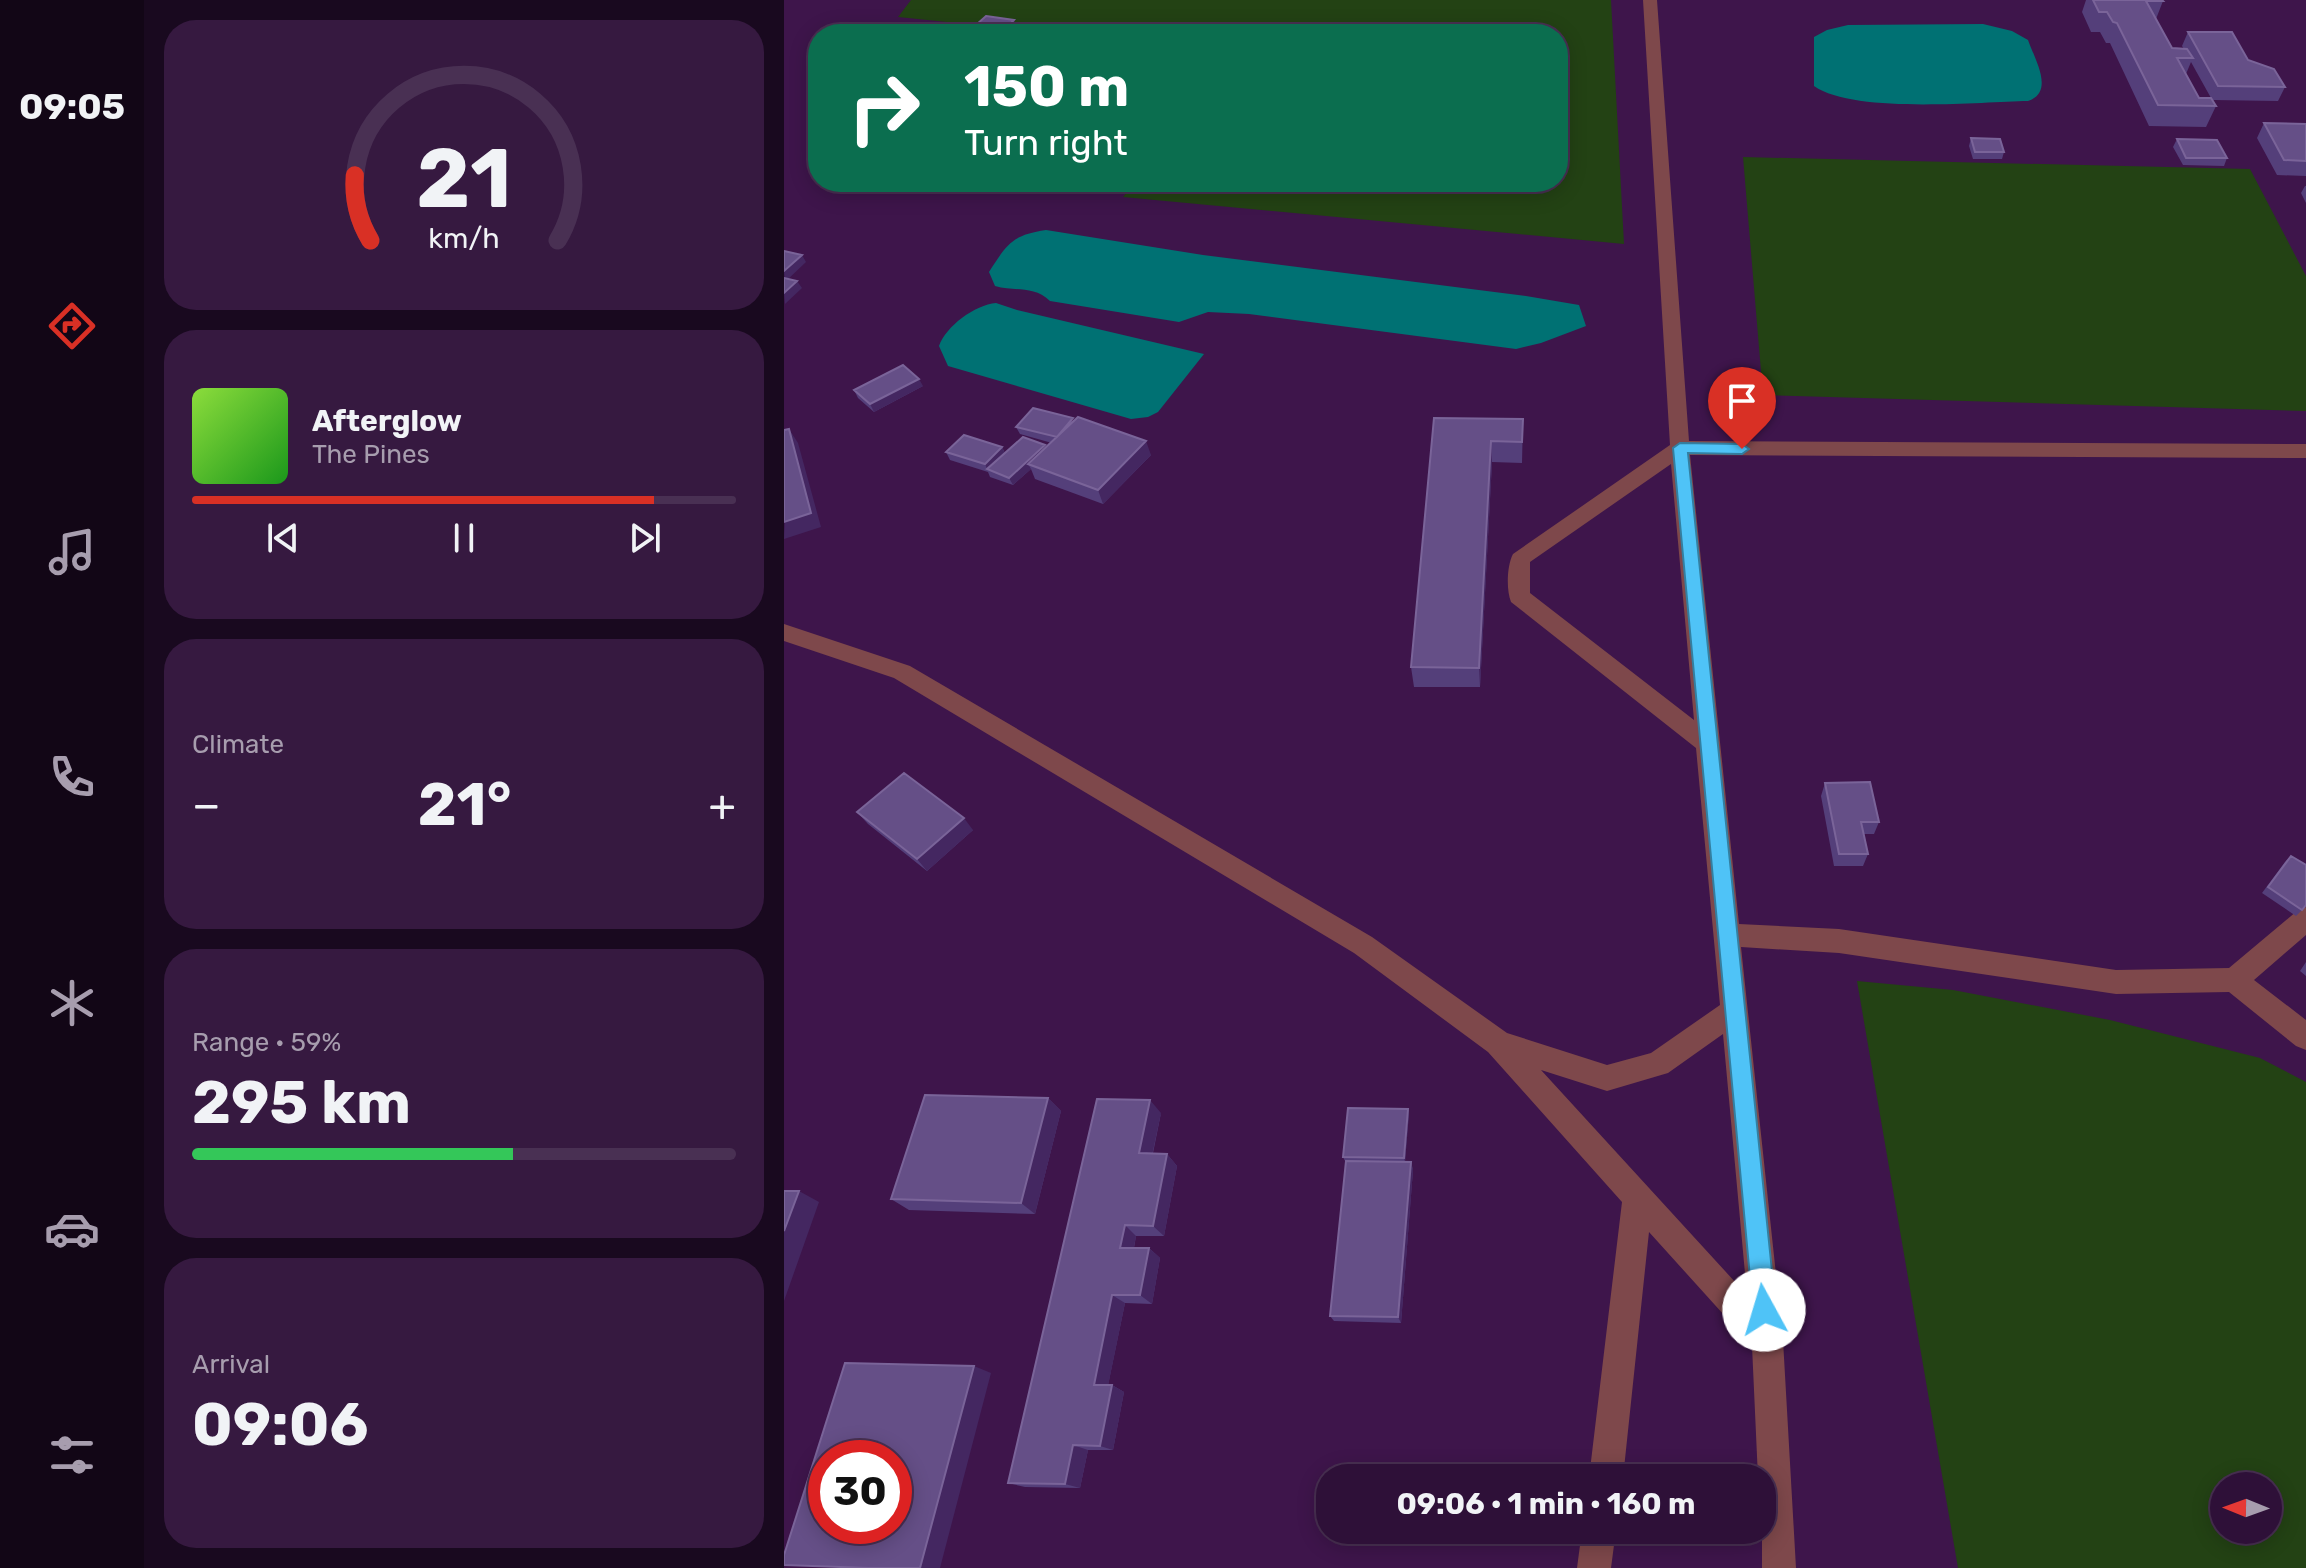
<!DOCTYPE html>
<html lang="en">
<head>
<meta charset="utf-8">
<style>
	:root { --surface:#2e1038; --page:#361940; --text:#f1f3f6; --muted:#a79dae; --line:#493053; --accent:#d93025 }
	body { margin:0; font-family:Rubik,sans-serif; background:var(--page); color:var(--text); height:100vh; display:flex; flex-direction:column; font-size:30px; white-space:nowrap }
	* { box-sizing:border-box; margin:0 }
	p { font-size:26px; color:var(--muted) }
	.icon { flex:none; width:44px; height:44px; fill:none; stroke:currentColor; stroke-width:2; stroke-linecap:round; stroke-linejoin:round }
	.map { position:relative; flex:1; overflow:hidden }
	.side { display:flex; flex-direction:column; gap:20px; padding:20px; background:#19091f; width:640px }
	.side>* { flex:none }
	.guide { position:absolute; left:24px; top:24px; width:760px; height:168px; border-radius:32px; box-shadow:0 4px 20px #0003,0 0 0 2px var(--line); background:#0b6e4f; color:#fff; overflow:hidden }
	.needle { width:52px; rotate:271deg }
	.fabs { position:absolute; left:1426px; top:1472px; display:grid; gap:16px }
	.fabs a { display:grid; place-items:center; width:72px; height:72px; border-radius:50%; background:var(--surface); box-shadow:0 4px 20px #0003,0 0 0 2px var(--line); font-size:40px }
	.speed { position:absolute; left:24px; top:1440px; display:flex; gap:16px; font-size:40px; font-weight:700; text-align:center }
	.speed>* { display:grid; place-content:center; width:104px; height:104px; border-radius:50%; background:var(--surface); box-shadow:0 4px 20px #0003,0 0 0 2px var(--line); line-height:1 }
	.speed .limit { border:12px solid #d22; background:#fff; color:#111 }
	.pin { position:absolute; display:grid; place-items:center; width:68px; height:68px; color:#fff; margin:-82px -34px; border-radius:50% 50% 50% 0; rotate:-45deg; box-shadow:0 0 8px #0007 }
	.pin .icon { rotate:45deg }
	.me { position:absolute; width:88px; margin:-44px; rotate:354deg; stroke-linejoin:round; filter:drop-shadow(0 0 6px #0008) }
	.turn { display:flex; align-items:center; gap:28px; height:168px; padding:0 24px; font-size:36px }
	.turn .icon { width:104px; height:104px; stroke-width:2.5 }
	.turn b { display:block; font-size:56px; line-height:68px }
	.big { font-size:60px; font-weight:700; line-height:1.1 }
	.side .tile { flex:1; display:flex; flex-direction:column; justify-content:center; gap:12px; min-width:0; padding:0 28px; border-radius:32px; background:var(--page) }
	.side .dial { align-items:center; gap:0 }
	.dial svg { height:208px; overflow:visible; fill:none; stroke:var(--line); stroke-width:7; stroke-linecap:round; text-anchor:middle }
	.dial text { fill:var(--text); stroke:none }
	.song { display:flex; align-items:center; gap:24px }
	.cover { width:96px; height:96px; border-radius:12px; background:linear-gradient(135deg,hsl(90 70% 55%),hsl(120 70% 35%)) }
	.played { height:8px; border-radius:4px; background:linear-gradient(90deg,var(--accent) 85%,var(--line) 85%) }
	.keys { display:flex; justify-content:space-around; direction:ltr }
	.heat { display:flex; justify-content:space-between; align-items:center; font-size:44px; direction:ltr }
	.charge { height:12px; border-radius:6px; background:linear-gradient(90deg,#34c759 59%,var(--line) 0) }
	.trip { position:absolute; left:532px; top:1464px; width:460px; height:80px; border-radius:32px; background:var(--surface); box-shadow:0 4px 20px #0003,0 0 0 2px var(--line); font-weight:700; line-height:80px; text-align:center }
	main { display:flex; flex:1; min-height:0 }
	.tabs { display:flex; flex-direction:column; width:144px; justify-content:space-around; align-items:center; background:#120616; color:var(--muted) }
	.tabs .icon { width:56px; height:56px }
	.tabs .current { color:var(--accent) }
	.tabs b { font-size:36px; color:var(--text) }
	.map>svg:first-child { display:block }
	.green { fill:#234214; fill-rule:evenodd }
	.water { fill:#007173 }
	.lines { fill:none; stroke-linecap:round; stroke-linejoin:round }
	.minor { fill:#7e484b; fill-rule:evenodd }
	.wall { fill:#543f7a; fill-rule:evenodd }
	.shaded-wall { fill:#442761 }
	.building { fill:#654f87; stroke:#7a6499; stroke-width:2; fill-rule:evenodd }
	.route { fill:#4fc3f7; stroke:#337fa1; stroke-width:2 }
</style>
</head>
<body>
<main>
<nav class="tabs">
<b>09:05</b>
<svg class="icon current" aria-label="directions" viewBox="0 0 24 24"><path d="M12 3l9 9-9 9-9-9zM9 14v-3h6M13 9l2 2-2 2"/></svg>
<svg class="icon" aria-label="music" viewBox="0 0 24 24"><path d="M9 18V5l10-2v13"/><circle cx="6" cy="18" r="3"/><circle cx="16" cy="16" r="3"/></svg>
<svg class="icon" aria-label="phone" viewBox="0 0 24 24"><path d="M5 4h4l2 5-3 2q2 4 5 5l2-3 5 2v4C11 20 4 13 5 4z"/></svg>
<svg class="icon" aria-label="climate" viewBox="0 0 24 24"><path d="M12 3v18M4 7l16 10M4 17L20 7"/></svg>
<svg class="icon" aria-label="car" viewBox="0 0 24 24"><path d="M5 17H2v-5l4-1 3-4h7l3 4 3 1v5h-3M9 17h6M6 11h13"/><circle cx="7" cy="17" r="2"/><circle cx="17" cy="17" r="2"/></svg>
<svg class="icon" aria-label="filters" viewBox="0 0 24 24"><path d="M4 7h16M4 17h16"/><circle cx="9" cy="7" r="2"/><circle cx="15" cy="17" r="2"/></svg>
</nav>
<section class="side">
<div class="tile dial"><svg viewBox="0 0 100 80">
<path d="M14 69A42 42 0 1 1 86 69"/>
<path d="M14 69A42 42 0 0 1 8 44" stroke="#d93025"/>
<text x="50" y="56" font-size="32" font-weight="700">21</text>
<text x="50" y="72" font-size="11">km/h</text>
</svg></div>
<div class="tile">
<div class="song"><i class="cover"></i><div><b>Afterglow</b><p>The Pines</p></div></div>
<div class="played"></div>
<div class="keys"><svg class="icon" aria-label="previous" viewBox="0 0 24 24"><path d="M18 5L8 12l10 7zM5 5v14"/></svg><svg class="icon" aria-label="pause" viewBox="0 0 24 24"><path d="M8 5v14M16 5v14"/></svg><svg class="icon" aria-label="next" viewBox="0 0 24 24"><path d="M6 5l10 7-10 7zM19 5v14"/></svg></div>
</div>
<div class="tile"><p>Climate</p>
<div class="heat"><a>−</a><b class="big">21°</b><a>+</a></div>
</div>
<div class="tile"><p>Range · 59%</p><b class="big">295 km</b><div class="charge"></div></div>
<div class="tile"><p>Arrival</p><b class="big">09:06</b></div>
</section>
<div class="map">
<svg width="1522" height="1568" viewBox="0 0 1522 1568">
	<rect width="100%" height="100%" fill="#3e154b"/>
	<!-- green -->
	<path class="green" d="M127,0H827L840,244L339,197L351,182H774V34H279L114,17Z
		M959,157L1466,169L1522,276V411L979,395Z
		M1073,981L1169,990L1326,1020L1476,1058L1522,1082V1568H1174ZM1440,1486H1484V1530H1440Z"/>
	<!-- water -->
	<path class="water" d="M1199,24L1228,31L1244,40C1251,60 1271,92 1244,101C1192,102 1070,114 1030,86V37L1043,30L1064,25Z
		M262,230L419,255L742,296L795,305L802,326L757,343L732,349L465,314L424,312L395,322L266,301C249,285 231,292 211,286L205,272C223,244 228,235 262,230Z
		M212,303L233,310L420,354L374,412L364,417L347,419L164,366L155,346C162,326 191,305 212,303Z"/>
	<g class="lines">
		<!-- minor -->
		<path class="minor" d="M859,0H873L905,441L1522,444V458L906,455L955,924L1055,929L1332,970L1445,968L1513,911L1522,907V935L1470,980L1522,1020V1050L1512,1046L1445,992L1332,994L1055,953L957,947L999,1340L1012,1568H978V1478H974L968,1346L865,1232L839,1478H805L838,1202L704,1052L570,953L110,678L0,641V624L126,666L588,937L723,1033L823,1065L867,1053L936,1005L912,748L727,602C722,590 723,565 729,554L886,445ZM887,464L910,720L746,593V562ZM939,1034L963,1295L757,1070L823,1091L884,1073Z
			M798,1530H832L827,1568H793Z"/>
	</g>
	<!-- wall -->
	<path class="wall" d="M1302,0H1378L1379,1L1372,19L1388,48L1400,49L1398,46L1404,32L1464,60L1501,87L1494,101L1429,100L1432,106L1422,127L1365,126L1326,43H1322L1316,32H1307L1298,12ZM1407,62L1427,98H1415L1402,74Z
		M1480,123L1522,124V176L1493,175L1473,138Z
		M1187,138L1220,152L1218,159H1189L1185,146Z
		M1393,139L1443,158L1440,166L1399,165L1389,147Z
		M1521,186H1522V203L1517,193Z
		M139,386L90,412L74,398L70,390Z
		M650,418L739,419L738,463L708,462L696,687H630L627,667Z
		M290,421L367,455L319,504L251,479L247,469L229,485L206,477L204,472L166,460L162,452L218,447L221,453L261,445L262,448L268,443L236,434L232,427Z
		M1041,783L1095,822L1090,834H1080L1084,854L1079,866H1050L1037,796Z
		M73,812L189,830L143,871L84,824Z
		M1507,856L1518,910L1512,916L1478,893L1501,862Z
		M1522,962V976L1516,971Z
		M264,1098L277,1111L251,1214L125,1210L107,1199Z
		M624,1109L625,1113L621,1162L561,1161L559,1157Z
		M377,1113L369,1153L383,1154L393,1166L380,1236H352L350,1248H365L376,1258L368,1304L341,1303L324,1385H328L340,1392L329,1450H304L296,1488L241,1487L224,1483Z
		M627,1162L629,1170L617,1323L550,1321L546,1316Z"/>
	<!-- shaded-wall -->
	<path class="shaded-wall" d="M230,20L235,34H216Z
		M18,255L22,262L1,282L0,271Z
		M13,281L18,288L1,304L0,293Z
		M135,379L139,386L90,412L86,404Z
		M5,429L14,443L37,527L0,539Z
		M362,441L367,455L319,504L314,490Z
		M707,441L708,462L696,687L695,668Z
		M261,445L264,453L244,464L247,469L229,485L225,478Z
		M218,447L221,454L203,469L201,464Z
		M180,818L189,830L143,871L133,859Z
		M264,1098L277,1111L251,1214L237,1203Z
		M366,1100L377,1113L366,1165L355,1153Z
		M624,1109L625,1113L621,1162L620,1158Z
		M383,1154L393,1166L380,1236L369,1226Z
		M627,1162L629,1170L617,1323L614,1317Z
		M15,1191L35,1202L0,1301V1231Z
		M341,1225L352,1236L348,1257L336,1248Z
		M365,1248L376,1258L368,1304L356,1295Z
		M328,1295L341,1303L323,1391L310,1385Z
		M190,1366L207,1373L156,1568H136Z
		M328,1385L340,1392L329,1450L316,1446Z
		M289,1445L304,1450L296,1488L281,1484Z"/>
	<!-- building -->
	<path class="building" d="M1309,0H1378L1379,1H1362L1388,48L1403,49L1409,58H1393L1415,98H1427L1432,106L1374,105L1333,23L1329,22L1323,12H1315Z
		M202,16L230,20L216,34H182Z
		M1404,32H1448L1464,60L1490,69L1501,87L1434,86Z
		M1480,123L1522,124V161L1500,160Z
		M1187,138L1216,139L1220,152H1191Z
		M1393,139L1433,140L1443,158H1402Z
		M0,251L18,255L0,271Z
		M0,278L13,281L0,293Z
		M119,365L135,379L86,404L70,390Z
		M249,408L289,418L273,437L232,427Z
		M294,417L362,441L314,490L244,464Z
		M650,418L739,419L738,442L707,441L695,668L627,667Z
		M5,429L27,513L0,522V430Z
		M180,435L218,447L201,464L162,452Z
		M239,437L261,445L225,478L203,469Z
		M120,773L180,818L133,859L73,812Z
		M1086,782L1095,822H1077L1084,854H1055L1041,783Z
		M1507,856L1522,865V905L1518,910L1484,887Z
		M141,1095L264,1098L237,1203L107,1199Z
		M313,1099L366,1100L355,1153L383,1154L369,1226L341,1225L336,1248H365L356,1295H328L310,1385H328L316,1446L289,1445L281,1484L224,1483Z
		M564,1108L624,1109L620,1158L559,1157Z
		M562,1161L627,1162L614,1317L546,1316Z
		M0,1191H15L0,1231Z
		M61,1363L190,1366L136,1568H85L0,1565V1555ZM42,1458H110V1526H42Z"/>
	<!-- route -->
	<path class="route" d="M896,443L958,444L965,449L958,454L904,453L992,1310L989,1318L980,1322L972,1318L969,1310L889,448Z"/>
</svg>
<div class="fabs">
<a><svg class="needle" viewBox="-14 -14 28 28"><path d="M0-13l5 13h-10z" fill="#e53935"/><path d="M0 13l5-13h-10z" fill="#a79dae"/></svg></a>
</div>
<div class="speed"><div class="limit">30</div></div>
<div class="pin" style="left:958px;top:449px;background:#d93025"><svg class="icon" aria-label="arrive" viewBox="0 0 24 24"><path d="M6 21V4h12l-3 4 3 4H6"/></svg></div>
<svg class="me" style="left:980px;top:1310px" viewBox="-20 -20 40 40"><circle r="19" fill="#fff"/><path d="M0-13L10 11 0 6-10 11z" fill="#4fc3f7"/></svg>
<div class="trip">09:06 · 1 min · 160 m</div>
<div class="guide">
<div class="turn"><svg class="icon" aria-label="right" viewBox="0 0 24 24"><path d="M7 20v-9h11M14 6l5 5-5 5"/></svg><div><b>150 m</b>Turn right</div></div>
</div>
</div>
</main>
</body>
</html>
